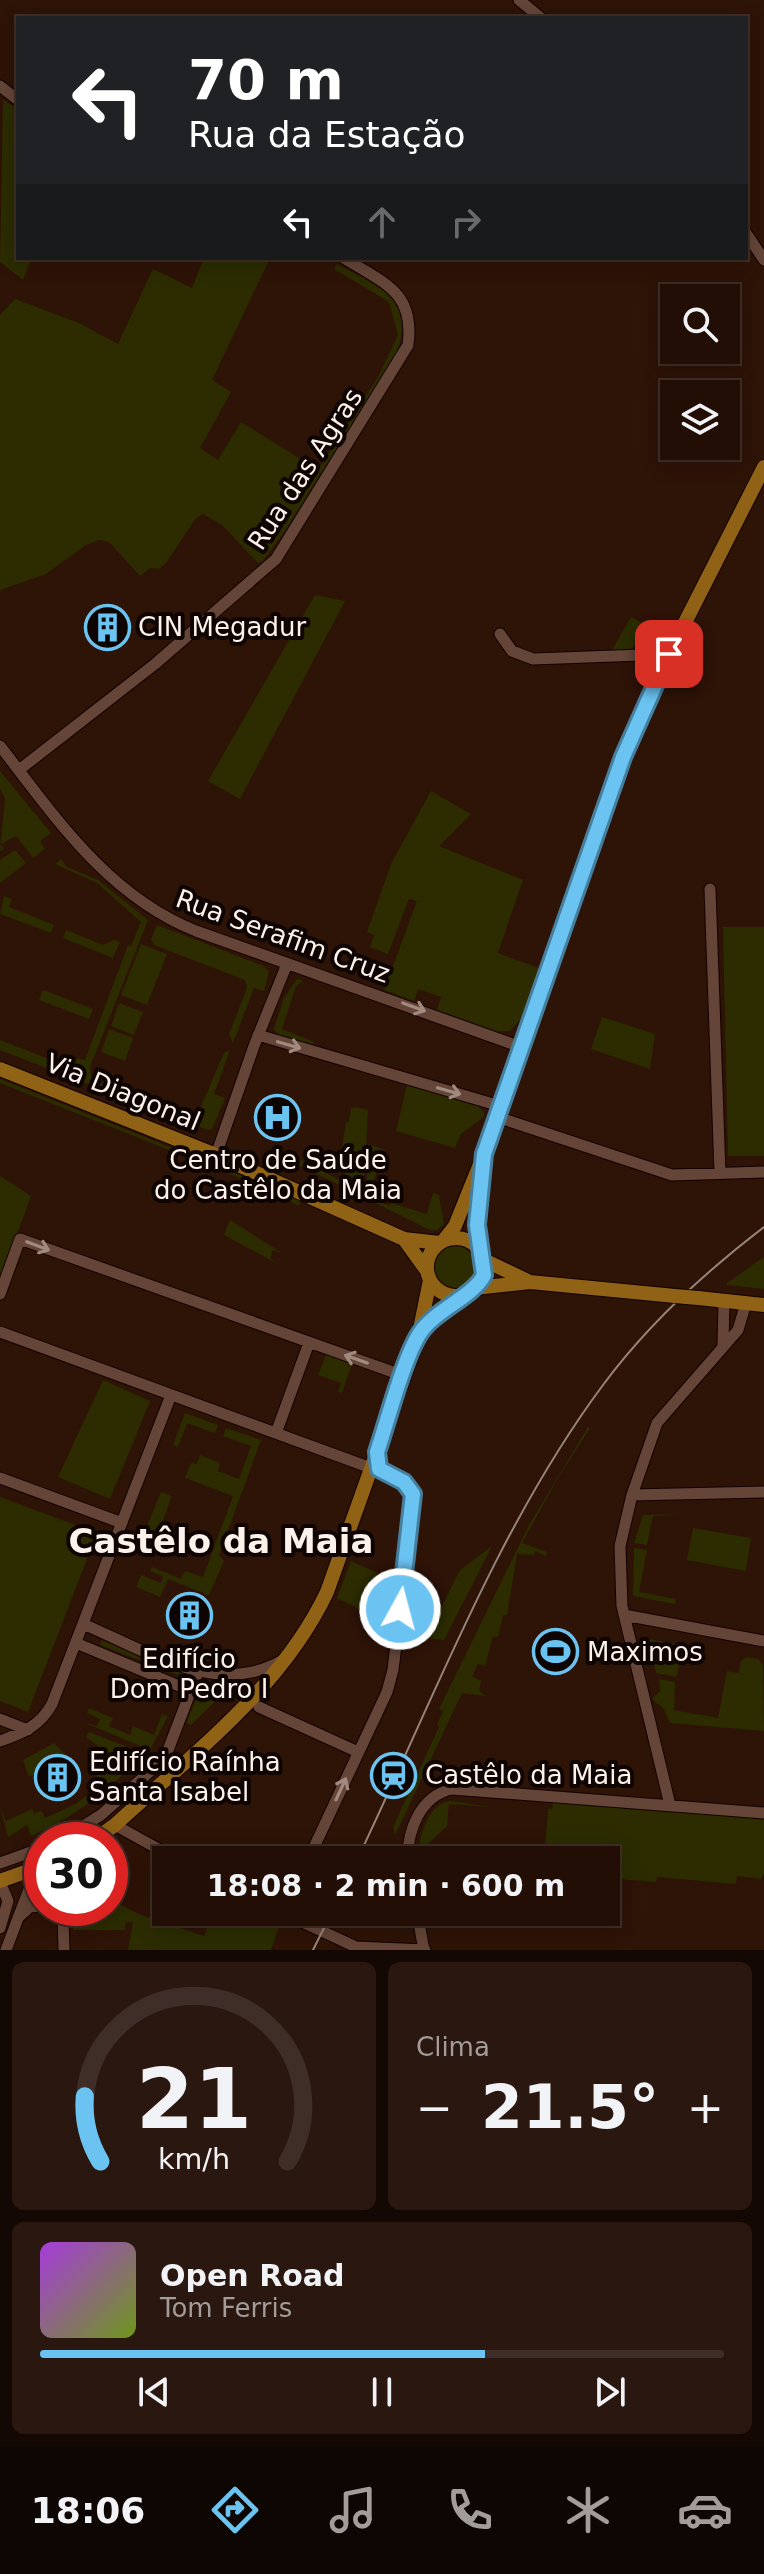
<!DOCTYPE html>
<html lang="pt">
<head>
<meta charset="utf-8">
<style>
	:root { --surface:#220e05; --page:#2a170f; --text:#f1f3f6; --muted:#a29c9a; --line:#3f2e27; --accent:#6bc3f2 }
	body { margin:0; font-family:"DejaVu Sans",sans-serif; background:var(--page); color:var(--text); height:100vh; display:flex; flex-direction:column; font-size:30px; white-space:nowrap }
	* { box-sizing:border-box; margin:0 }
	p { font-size:26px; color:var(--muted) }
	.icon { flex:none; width:44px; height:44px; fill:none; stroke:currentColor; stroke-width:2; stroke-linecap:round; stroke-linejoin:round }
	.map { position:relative; height:1950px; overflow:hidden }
	.details { display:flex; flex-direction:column; gap:12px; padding:12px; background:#130803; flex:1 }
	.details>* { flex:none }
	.guide { position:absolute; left:16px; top:16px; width:732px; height:244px; border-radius:0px; box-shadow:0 4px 20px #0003,0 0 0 2px var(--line); background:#202124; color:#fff; overflow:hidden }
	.fabs { position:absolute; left:660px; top:284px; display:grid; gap:16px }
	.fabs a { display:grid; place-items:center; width:80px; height:80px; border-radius:0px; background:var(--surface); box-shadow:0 4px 20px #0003,0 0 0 2px var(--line); font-size:40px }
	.speed { position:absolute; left:24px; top:1822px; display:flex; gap:16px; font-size:40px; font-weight:700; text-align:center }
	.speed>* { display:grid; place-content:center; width:104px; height:104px; border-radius:50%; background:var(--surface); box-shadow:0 4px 20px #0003,0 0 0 2px var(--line); line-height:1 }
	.speed .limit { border:12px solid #d22; background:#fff; color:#111 }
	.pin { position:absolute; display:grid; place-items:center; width:68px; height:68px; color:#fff; margin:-34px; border-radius:16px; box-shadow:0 4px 12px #0006 }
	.me { position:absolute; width:88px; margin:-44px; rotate:7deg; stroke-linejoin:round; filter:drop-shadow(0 0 6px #0008) }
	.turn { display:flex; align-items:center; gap:28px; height:168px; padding:0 40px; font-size:36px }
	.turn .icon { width:104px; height:104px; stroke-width:2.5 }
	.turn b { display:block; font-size:56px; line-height:68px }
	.lanes { display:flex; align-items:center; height:76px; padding:0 40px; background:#0003; justify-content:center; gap:40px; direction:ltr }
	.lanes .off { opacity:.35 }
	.big { font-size:60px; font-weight:700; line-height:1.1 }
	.details .widget { flex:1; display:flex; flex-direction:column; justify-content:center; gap:12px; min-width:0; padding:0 28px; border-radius:12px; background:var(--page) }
	.details .dial { align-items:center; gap:0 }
	.dial svg { height:208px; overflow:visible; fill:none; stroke:var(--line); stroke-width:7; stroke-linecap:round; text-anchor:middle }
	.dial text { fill:var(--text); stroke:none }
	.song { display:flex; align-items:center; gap:24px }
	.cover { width:96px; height:96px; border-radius:12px; background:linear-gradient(135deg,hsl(280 70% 55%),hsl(80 70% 35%)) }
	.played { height:8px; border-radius:4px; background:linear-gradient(90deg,var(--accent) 65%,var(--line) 65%) }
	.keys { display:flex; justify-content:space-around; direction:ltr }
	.heat { display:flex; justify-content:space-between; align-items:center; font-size:44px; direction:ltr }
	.details .tiles { flex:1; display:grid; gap:12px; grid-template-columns:1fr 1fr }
	.widget:last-child { grid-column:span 2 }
	.trip { position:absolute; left:152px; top:1846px; width:468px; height:80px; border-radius:0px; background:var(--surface); box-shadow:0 4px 20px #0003,0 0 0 2px var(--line); font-weight:700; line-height:80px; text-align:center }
	.menu { display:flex; height:128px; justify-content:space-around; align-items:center; background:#0e0602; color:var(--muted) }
	.menu .icon { width:56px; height:56px }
	.menu .active { color:var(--accent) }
	.menu b { font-size:36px; color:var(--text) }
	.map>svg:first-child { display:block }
	.green { fill:#2c2c00 }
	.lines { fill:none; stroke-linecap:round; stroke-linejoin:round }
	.minor-casing { stroke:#140100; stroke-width:13 }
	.major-casing { stroke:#140100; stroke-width:16 }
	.minor { stroke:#644538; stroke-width:11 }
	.major { stroke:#8f6216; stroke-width:14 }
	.tram { stroke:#97847b; stroke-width:2 }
	.major-bridge-casing { stroke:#140100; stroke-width:16; stroke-linecap:butt }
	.major-bridge { stroke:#8f6216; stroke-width:14 }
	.oneway { stroke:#a18a80 }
	.route-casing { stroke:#467f9d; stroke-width:20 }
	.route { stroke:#6bc3f2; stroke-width:14 }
	.labels { text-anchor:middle; stroke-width:8; stroke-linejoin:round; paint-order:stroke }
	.street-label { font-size:26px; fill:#fdf1ec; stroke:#0e0402 }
	.poi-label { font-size:26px; fill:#fdf1ec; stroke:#0e0402; text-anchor:start }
	.district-label { font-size:34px; font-weight:bold; fill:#fdf1ec; stroke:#0e0402 }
</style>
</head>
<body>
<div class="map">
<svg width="764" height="1950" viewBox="0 0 764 1950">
	<rect width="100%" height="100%" fill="#2e1307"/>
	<!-- green -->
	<path class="green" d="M3,99L18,110V258H32L23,280L0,262Z
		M204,258H270L212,380L231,392L200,448L218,460L241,422L318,470L378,377L398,335L389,302L334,269L337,264C377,286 416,298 397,352L285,531L262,562H257L222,525L203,514L196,518L166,563L159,569L150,568L140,576L109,542L100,540L86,545L46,574L0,590V315L15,299L79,323L118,344L153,269L192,288Z
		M315,595L345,601L240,799L208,781Z
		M631,617L645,624L629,655H609Z
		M0,771L51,833L40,841L45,849L33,858L16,836L1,844L4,849L0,851L5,798L0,789Z
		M431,791L471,814L439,846L523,880L498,953L539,968L522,1018L509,1031H496L437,1010L441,997L418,989L414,1001L384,990L417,901L409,899L388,954L370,947L374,935L367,932L391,864Z
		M15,850L26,863L0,883V860Z
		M61,859L67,867L98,880L148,920L90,1067L91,1076L121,1096L174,1116L179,1112L196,1118L224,1053L230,1050L214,1094L225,1098L212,1129L208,1130L70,1077L77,1058L85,1060L128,945L131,946L141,922L97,883L55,864Z
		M4,896L12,899L9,907L54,925L51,933L0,914Z
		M157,925L264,966L269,971L264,991L254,988L233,1043L229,1034L247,988L245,980L154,945L151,939Z
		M723,927H764V1156H728Z
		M66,930L103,945L114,940L120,942L113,958L63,938Z
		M141,944L167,954L147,1005L121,995Z
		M297,979L356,998L303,981L296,986L282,1029L314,1042L313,1046L280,1037L274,1029L284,998Z
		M43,990L93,1009L89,1019L39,1000Z
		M119,1003L143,1012L134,1035L111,1026Z
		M602,1017L655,1034L650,1069L591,1049Z
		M109,1029L133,1038L125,1061L101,1052Z
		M0,1040L57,1062L65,1053L70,1055L62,1074L0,1050Z
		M0,1079L260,1183L300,1201L299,1206L245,1180L0,1083Z
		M407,1085L476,1105L484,1112V1117L461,1134L455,1148L396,1131Z
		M356,1107L368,1110L364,1182L338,1171L346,1122H349L351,1108Z
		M368,1144L385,1150L373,1182L367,1180Z
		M284,1151L389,1206L391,1203L427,1214L433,1193L439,1195L444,1224L437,1230H430L281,1156Z
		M0,1176L31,1196L0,1281Z
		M230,1220L282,1253L273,1250L270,1258L278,1264L224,1235Z
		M434 1267a21 21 0 1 1 42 0a21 21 0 1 1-42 0Z
		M764,1257V1289L727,1285V1283Z
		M326,1355L352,1364L342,1393L338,1392L341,1383L318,1375Z
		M103,1380L150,1401L110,1499L58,1477Z
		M185,1413L218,1425L215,1433L187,1423L178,1447L173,1445Z
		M588,1427L590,1428L558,1478L522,1543L547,1552L546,1556L535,1551L534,1555L517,1554L507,1615H503L498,1637L493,1636L485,1666L478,1664L472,1676L481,1681L479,1691L486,1696L462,1693L395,1835L393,1827L439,1727L437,1725L443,1711L439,1709L529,1525Z
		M226,1428L261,1440L219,1555L224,1561L209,1595L168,1579L160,1597L136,1587L141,1575L161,1583L163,1576L150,1571L152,1567L181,1579L185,1571L203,1577L233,1496L185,1478L191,1463L197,1464L200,1455L220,1463L218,1471L239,1479L251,1446L223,1436Z
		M161,1492L172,1496L157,1536L145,1531Z
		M0,1497L97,1533L28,1712L0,1701Z
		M683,1514L653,1516L647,1545L634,1543L643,1515Z
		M693,1528L751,1538L746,1571L687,1560Z
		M492,1546L444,1640L407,1636L409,1622L429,1632L460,1570Z
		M634,1548L647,1550L639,1592L676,1599L675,1604L633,1596Z
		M351,1561L397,1582L394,1602L373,1592L364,1611L337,1598Z
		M648,1639L685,1645L676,1677L656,1673Z
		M102,1640L188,1676L189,1679L100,1645Z
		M746,1657L758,1659L763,1665L764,1731L670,1723L663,1708L652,1699L660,1691L659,1679L675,1682L674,1710L718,1718L727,1671L739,1673L741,1661Z
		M212,1682L230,1687L191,1725L186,1723L201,1688Z
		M89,1708L113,1718L109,1726L130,1735L133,1726L154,1735L162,1714L168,1716L150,1750L83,1722L97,1726L100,1719L87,1713Z
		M89,1732L146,1754C110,1787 77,1817 31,1836L27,1825L8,1837L0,1805L6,1821L32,1809L34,1813L42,1811L45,1818L76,1804L96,1788L91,1783L97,1776L94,1773L110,1754L86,1737Z
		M54,1743L67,1756L29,1777L23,1760Z
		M449,1801L492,1807L449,1804L447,1826L417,1854C421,1834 427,1806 449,1801Z
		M553,1801L764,1819V1873L761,1879L737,1876L736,1884L657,1877L656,1882L606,1878V1860H544L548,1809H552Z
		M110,1904H119L141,1915L204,1936L212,1912H260L281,1922L271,1950H128L133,1922H126L125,1930H73L72,1908H110Z"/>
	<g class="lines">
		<defs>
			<path id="minor" d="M519,0L541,18
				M0,86L18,100
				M746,233L764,260
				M500,634L512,651L533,659L669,654
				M0,746C56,818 108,896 196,931L521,1047
				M19,770L155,664L276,559L408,345C415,292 384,283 344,258
				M710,889L720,1173
				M258,1035L500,1106
				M497,1117L672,1175L764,1172
				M216,1155L254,1046L287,964
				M0,1294L20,1239L404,1376
				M0,1332L371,1468
				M723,1345L724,1301
				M276,1433L309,1343
				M0,1478L122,1523
				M632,1495L764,1492
				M624,1615L764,1641
				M83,1624C145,1650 216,1698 281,1661
				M76,1643L191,1691
				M259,1707L358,1752
				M0,1719L28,1730
				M0,1741C23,1733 40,1726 52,1704L171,1395
				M670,1805L622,1606L620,1546L632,1495L657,1423L738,1330L746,1303
				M115,1825L178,1860
				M61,1840L101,1815L165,1758L198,1672
				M308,1860L387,1692L393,1670L413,1500L404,1482L379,1469L377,1455
				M408,1860C407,1831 420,1796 452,1789L764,1813
				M0,1863L42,1848
				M0,1882L8,1901L0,1928
				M56,1908L63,1917L64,1950
				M281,1912L356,1947L425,1950
				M417,1912L424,1950
				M20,1916L30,1907L42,1906
				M6,1950L37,1868"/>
			<path id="major" d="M0,1069L216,1155L404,1239L440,1243
				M427 1267a29 29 0 1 1 58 0a29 29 0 1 1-58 0Z
				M404,1239L427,1271
				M444,1240L455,1226L484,1154L623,757L669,654L764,467
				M478,1248L484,1161
				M484,1260L530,1282L675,1296
				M475,1288L530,1282
				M698,1298L764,1305
				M422,1331L461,1295
				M94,1840L115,1825C192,1754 281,1689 327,1592L419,1334L430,1280
				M0,1881L42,1866"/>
		</defs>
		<!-- minor casing -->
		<use href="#minor" class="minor-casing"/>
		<!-- major casing -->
		<use href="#major" class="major-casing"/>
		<!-- minor -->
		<use href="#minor" class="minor"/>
		<!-- major -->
		<use href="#major" class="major"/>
		<!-- tram -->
		<path class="tram" d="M357,1860C433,1701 498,1526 603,1385C648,1324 704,1273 764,1227
			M313,1950L332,1912"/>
		<defs>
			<path id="major-bridge" d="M675,1296L698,1298"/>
		</defs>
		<!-- major-bridge casing -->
		<use href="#major-bridge" class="major-bridge-casing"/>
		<!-- major-bridge -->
		<use href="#major-bridge" class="major-bridge"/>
	</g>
	<!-- one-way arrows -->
	<defs><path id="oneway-shaft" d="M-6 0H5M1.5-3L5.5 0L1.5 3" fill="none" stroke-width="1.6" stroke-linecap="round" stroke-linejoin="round" transform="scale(2)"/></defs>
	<g class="oneway">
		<use href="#oneway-shaft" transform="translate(414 1007) rotate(20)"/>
		<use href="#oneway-shaft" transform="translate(289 1045) rotate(16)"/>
		<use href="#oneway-shaft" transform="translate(449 1091) rotate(16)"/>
		<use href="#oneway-shaft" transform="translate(38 1246) rotate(21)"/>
		<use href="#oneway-shaft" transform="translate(356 1359) rotate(-161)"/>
		<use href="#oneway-shaft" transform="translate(341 1789) rotate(-65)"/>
	</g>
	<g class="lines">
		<defs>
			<path id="route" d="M400,1609L413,1494L404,1482L379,1469L377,1452C387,1423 404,1357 420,1333C435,1310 474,1296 484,1275L477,1225L484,1154L623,757L669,654"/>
		</defs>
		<!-- route casing -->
		<use href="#route" class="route-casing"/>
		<!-- route -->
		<use href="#route" class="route"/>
	</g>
	<!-- icons -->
	<defs>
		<symbol id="building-ring" viewBox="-11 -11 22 22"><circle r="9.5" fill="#0e0402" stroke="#6bc3f2" stroke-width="1.5"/><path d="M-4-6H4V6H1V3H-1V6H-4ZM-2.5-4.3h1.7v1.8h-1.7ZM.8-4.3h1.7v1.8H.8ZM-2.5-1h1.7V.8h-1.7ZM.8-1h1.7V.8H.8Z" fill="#6bc3f2"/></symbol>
		<symbol id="hospital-ring" viewBox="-11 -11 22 22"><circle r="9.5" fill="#0e0402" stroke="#6bc3f2" stroke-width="1.5"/><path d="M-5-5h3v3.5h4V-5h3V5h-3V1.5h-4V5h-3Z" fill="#6bc3f2"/></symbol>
		<symbol id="stadium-ring" viewBox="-11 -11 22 22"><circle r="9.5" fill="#0e0402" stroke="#6bc3f2" stroke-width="1.5"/><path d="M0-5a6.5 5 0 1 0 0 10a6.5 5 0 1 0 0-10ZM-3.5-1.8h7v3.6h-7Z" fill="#6bc3f2"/></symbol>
		<symbol id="station-ring" viewBox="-11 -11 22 22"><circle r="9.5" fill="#0e0402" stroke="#6bc3f2" stroke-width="1.5"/><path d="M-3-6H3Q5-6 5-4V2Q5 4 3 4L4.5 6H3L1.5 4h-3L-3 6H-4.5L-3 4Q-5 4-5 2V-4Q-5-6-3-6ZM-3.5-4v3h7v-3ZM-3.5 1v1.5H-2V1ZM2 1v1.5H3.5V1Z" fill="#6bc3f2"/></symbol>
	</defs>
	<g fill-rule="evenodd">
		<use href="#building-ring" x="82" y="602" width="51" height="51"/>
		<use href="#hospital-ring" x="252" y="1092" width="51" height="51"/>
		<use href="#building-ring" x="164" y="1590" width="51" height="51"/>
		<use href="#stadium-ring" x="530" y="1626" width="51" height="51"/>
		<use href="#station-ring" x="368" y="1750" width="51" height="51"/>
		<use href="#building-ring" x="32" y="1752" width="51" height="51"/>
	</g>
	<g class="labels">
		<!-- street labels -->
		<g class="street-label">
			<text transform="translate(305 469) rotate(-57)" y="9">Rua das Agras</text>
			<text transform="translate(283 936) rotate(20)" y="9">Rua Serafim Cruz</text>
			<text transform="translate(123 1092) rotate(22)" y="9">Via Diagonal</text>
		</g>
		<!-- poi labels -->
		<g class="poi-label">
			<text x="138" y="636">CIN Megadur</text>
			<text x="278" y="1169" text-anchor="middle">Centro de Saúde<tspan x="278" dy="30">do Castêlo da Maia</tspan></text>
			<text x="587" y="1661">Maximos</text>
			<text x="189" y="1668" text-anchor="middle">Edifício<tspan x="189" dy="30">Dom Pedro I</tspan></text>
			<text x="89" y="1771">Edifício Raínha<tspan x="89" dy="30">Santa Isabel</tspan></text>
			<text x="425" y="1784">Castêlo da Maia</text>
		</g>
		<!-- district labels -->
		<g class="district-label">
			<text x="221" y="1553">Castêlo da Maia</text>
		</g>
	</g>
</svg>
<div class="fabs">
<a><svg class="icon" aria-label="search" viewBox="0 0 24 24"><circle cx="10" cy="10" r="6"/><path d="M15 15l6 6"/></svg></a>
<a><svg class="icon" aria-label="layers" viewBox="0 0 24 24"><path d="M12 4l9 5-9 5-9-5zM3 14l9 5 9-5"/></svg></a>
</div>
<div class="speed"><div class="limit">30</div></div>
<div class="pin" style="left:669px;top:654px;background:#d93025"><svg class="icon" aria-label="arrive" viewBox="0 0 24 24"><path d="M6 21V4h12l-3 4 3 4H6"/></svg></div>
<svg class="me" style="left:400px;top:1609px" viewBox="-20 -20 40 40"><circle r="17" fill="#6bc3f2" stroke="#fff" stroke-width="3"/><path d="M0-11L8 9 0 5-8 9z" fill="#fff"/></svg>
<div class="trip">18:08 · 2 min · 600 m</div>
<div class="guide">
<div class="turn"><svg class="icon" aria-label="left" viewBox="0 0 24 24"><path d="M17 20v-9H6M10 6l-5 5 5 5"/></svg><div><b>70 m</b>Rua da Estação</div></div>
<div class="lanes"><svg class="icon" aria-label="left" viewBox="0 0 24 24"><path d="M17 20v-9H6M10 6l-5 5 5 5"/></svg><svg class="icon off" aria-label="ahead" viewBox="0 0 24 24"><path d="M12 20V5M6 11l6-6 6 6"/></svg><svg class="icon off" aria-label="right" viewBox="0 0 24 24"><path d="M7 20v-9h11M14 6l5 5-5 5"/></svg></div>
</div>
</div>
<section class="details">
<div class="tiles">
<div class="widget dial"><svg viewBox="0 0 100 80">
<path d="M14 69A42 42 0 1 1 86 69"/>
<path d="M14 69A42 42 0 0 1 8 44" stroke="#6bc3f2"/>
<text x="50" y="56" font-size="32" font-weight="700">21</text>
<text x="50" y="72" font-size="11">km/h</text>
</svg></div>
<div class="widget"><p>Clima</p>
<div class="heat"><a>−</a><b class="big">21.5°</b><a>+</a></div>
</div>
<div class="widget">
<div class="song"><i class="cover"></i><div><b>Open Road</b><p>Tom Ferris</p></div></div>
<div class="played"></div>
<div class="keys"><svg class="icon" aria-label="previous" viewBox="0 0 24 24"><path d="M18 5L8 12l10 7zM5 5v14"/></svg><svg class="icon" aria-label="pause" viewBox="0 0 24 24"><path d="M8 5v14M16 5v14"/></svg><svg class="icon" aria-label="next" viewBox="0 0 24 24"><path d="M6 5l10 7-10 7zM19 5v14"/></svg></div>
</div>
</div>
</section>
<nav class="menu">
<b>18:06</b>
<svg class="icon active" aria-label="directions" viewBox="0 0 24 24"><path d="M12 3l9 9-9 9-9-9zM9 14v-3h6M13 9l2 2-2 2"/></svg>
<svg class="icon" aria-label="music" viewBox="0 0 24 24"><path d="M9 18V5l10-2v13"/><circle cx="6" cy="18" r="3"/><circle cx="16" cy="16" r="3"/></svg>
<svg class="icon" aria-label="phone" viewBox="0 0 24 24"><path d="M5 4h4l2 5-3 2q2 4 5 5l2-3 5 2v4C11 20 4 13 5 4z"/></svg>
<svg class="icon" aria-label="climate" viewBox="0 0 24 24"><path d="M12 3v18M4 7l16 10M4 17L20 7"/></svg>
<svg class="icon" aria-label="car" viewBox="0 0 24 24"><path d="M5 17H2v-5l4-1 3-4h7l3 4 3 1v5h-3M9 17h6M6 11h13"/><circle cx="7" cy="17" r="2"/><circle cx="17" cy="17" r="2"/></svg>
</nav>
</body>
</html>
